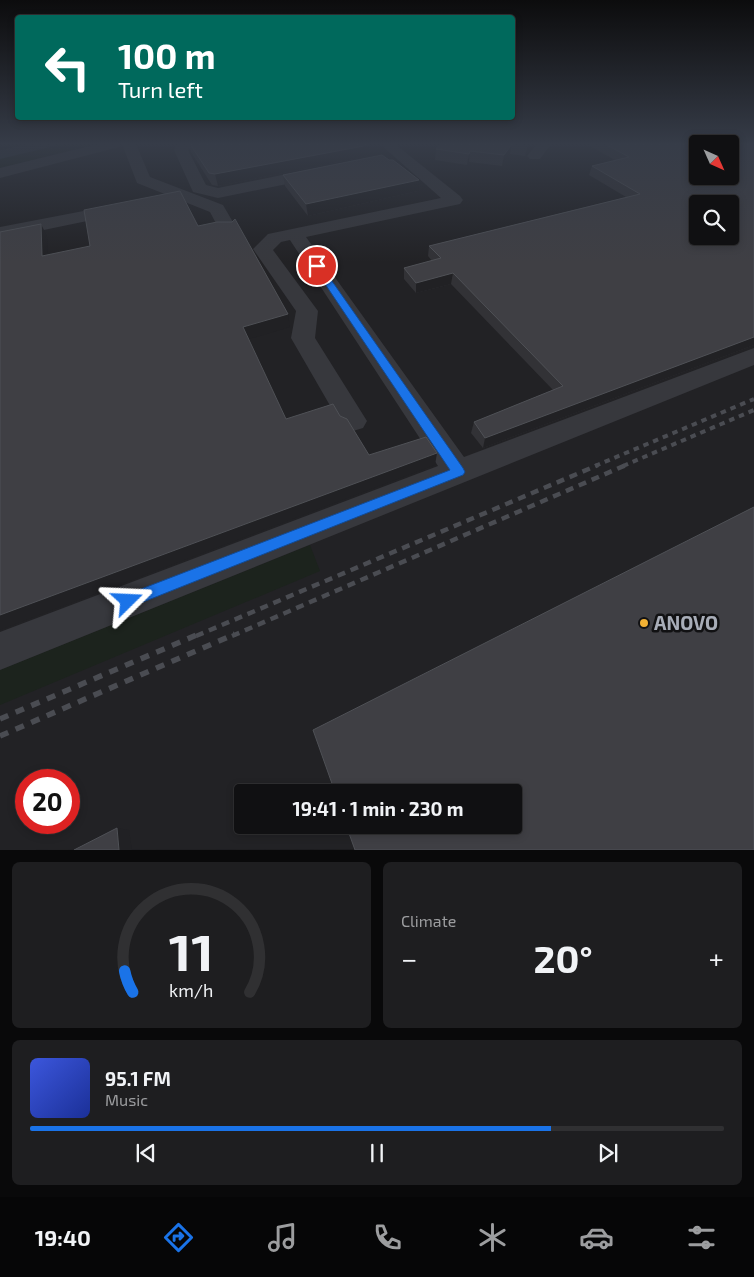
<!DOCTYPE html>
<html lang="en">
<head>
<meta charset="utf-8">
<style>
	:root { --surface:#101012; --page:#1e1e20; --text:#f1f3f6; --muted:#9c9d9f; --line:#303032; --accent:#1a73e8 }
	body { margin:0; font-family:"Exo 2",sans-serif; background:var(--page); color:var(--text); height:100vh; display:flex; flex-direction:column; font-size:19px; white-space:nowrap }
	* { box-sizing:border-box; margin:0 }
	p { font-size:16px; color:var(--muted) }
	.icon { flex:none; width:28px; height:28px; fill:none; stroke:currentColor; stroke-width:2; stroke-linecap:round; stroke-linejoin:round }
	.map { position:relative; height:850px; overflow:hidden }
	.drawer { display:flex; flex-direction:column; gap:12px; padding:12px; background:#09090a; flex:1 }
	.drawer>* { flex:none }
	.hud { position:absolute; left:15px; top:15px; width:500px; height:105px; border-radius:5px; box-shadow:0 2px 8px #0003,0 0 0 1px var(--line); background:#00695c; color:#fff; overflow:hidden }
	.needle { width:32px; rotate:135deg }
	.buttons { position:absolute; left:689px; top:135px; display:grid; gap:10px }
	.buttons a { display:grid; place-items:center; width:50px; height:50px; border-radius:5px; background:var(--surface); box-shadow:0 2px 8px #0003,0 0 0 1px var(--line); font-size:25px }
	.speed { position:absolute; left:15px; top:769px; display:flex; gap:10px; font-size:25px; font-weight:700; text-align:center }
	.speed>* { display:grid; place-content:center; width:65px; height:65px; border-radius:50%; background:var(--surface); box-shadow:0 2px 8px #0003,0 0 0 1px var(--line); line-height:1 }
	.speed .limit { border:8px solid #d22; background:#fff; color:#111 }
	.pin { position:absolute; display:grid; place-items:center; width:42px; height:42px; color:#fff; margin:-21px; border:2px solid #fff; border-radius:50%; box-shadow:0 1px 5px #0007 }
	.me { position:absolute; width:55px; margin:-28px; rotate:69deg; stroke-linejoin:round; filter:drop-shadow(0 0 4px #0008) }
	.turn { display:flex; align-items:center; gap:18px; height:105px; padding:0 20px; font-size:22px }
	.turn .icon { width:65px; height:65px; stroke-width:2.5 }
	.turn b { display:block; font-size:35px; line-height:42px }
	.big { font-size:38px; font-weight:700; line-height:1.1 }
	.drawer .card { flex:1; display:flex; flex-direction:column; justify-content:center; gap:8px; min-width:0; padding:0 18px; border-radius:8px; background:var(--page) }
	.drawer .dial { align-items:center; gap:0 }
	.dial svg { height:130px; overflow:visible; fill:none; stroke:var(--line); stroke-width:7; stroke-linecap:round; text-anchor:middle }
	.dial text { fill:var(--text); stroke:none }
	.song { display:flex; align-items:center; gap:15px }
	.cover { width:60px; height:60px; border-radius:8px; background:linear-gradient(135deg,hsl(230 70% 55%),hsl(230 70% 35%)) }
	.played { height:5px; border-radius:2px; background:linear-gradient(90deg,var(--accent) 75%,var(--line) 75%) }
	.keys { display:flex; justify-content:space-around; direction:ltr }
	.heat { display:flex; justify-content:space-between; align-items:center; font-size:28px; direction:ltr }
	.drawer .tiles { flex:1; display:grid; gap:12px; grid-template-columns:1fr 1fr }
	.card:last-child { grid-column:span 2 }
	.trip { position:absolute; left:234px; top:784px; width:288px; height:50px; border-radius:5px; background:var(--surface); box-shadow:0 2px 8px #0003,0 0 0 1px var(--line); font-weight:700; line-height:50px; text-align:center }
	.tab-bar { display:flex; height:80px; justify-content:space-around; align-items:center; background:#060607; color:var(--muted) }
	.tab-bar .icon { width:35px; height:35px }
	.tab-bar .selected { color:var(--accent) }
	.tab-bar b { font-size:22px; color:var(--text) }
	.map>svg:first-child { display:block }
	.built { fill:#222225; fill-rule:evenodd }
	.green { fill:#1c231d }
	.water { fill:#2c353c }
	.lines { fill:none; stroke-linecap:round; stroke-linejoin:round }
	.minor { fill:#37383d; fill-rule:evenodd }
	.rail-far2 { stroke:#4a4c52; stroke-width:4; stroke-dasharray:5.5 5; stroke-linecap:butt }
	.rail-far1 { stroke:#4a4c52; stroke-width:4.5; stroke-dasharray:8 6; stroke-linecap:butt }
	.rail { stroke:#4a4c52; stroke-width:5.5; stroke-dasharray:9 8; stroke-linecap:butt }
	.wall { fill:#323236 }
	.shaded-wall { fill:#212124 }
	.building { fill:#3f3f44; stroke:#4f5156; fill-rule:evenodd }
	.route { fill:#1a73e8; stroke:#114b97 }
	.poi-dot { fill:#f2b134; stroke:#111113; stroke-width:2 }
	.labels { text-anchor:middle; stroke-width:5; stroke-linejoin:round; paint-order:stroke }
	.near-poi-label { font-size:19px; font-weight:bold; fill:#a8adb8; stroke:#111113; text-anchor:start }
</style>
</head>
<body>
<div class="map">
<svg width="754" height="850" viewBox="0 0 754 850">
	<rect width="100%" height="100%" fill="#161618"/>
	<!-- built -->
	<path class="built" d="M0,144H754V849L0,850ZM698,144H730V176H698ZM698,204H730V236H698ZM26,780H69V822H26ZM242,792H512V825H242Z"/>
	<!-- green -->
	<path class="green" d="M0,144H98L0,168Z
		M310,545L320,571L0,705V670Z"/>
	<!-- water -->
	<path class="water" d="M29,144H63L0,159V150Z"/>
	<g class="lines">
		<!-- minor -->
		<path class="minor" d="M98,144H121L119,147L0,178V168Z
			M122,144H136L150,177L223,205L237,229L235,233H221L210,212L137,183Z
			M177,144H204L202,147L188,150L206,185L218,188L321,167L329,172L321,177L218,198L193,192L174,150Z
			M380,144H395L460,196L463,200L460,204L306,237L464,457L754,348V365L0,670V632L438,466L290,240L281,242L273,250L318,311L315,338L367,421L363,428L353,431L343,428L291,338L296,311L253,249L268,234L441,198Z
			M537,144H551L540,159H530L527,156Z
			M120,204L126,205L129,209L126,213L0,239V227Z"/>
		<!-- rail-far2 -->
		<path class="rail-far2" d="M595,466L754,399
			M623,466L754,410"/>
		<!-- rail-far1 -->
		<path class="rail-far1" d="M196,636L598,465
			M232,636L626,465"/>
		<!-- rail -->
		<path class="rail" d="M0,719L199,634
			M0,736L235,634"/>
	</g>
	<!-- wall -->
	<path class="wall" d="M189,144H367L369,156L218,186L212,185L191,152Z
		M440,144H532L525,156L510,154L502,166L469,162L467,165L435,160L436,149Z
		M586,144H754V345L483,448L471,433L474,422L553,390L451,284L416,293L404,279V268L432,261L428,256L429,246L626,197L589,175L592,166L615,160Z
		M283,175L418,191L308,216L285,186Z"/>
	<!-- shaded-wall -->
	<path class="shaded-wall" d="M512,144L510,154L502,166L504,155Z
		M528,144H532L525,156L528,145Z
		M369,145V156L218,186L215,174Z
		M470,151L469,162L467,165L469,154Z
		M419,180L418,191L308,216L306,204Z
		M41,224L47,236L49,269L42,256Z
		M453,273L451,284L416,293V283Z
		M288,314L290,327L246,340L243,327Z
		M754,337V345L483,448L485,438Z
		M437,453L435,465L0,630V615Z
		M117,828L129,830L132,850H119Z"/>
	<!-- building -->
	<path class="building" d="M190,144H367L369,145L215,174L209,173Z
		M440,144H512L504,155L470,151L469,154L436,149Z
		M605,144H754V337L485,438L474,422L563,386L453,273L416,283L404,268L441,258L429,246L640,194L592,166L629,157ZM698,144H730V176H698ZM698,204H730V236H698Z
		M382,155L389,160H393L419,180L306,204L283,175Z
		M180,191L198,226L217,222H232L235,219L288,314L243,327L286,419L333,404L340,416L347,419L369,455L426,437L437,453L0,615V232L41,224L42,256L90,246L84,210Z
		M754,507V850H355L346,825H512V792H335L313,730Z
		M117,828L119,850H74Z"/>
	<!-- sky -->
	<linearGradient id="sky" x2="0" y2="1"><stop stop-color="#0c0c0d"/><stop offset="0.55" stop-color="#363c48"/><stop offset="1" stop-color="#363c48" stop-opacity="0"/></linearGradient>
	<rect width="754" height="262" fill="url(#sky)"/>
	<!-- route -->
	<path class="route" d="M314,264H320L463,468L465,472L463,475L128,608L123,606L121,601L123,596L450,470L313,266Z"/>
	<!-- markers -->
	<circle class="poi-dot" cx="644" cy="623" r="5"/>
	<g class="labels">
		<!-- near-poi labels -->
		<g class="near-poi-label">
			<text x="654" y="630">ANOVO</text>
		</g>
	</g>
</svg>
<div class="buttons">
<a><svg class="needle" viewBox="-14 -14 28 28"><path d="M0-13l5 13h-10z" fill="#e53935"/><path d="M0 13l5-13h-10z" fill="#9c9d9f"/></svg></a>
<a><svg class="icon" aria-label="search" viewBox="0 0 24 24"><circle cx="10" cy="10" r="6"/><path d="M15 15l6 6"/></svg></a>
</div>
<div class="speed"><div class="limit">20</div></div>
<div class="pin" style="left:317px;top:266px;background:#d93025"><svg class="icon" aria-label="arrive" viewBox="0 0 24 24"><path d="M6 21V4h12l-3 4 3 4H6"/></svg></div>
<svg class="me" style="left:128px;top:601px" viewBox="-20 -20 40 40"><path d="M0-17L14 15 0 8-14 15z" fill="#1a73e8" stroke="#fff" stroke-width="4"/></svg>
<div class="trip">19:41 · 1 min · 230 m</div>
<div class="hud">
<div class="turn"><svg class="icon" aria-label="left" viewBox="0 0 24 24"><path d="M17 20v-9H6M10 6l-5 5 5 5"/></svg><div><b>100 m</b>Turn left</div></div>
</div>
</div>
<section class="drawer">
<div class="tiles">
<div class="card dial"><svg viewBox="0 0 100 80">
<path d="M14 69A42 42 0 1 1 86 69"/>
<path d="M14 69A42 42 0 0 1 9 56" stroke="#1a73e8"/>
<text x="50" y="56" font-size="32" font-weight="700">11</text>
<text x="50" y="72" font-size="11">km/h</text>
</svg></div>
<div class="card"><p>Climate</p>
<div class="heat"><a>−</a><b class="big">20°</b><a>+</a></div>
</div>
<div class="card">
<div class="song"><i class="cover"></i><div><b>95.1 FM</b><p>Music</p></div></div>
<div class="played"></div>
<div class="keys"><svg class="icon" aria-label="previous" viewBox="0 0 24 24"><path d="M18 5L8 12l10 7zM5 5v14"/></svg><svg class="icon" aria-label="pause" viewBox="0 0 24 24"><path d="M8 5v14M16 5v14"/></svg><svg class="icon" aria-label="next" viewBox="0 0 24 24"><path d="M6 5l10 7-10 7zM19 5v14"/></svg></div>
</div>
</div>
</section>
<nav class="tab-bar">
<b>19:40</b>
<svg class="icon selected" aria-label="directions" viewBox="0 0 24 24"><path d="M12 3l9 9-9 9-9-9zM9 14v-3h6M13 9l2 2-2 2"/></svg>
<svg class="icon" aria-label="music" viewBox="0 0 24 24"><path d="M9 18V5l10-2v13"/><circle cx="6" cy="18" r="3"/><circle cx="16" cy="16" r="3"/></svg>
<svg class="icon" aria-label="phone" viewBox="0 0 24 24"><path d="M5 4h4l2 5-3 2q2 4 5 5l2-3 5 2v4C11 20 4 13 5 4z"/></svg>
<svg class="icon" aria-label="climate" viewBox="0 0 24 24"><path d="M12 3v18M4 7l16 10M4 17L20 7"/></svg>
<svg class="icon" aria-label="car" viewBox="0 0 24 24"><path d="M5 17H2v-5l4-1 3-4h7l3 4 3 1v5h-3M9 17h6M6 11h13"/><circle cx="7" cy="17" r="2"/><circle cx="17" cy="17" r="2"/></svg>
<svg class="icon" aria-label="filters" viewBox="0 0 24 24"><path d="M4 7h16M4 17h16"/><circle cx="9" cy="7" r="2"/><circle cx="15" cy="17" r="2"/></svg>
</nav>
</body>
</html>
